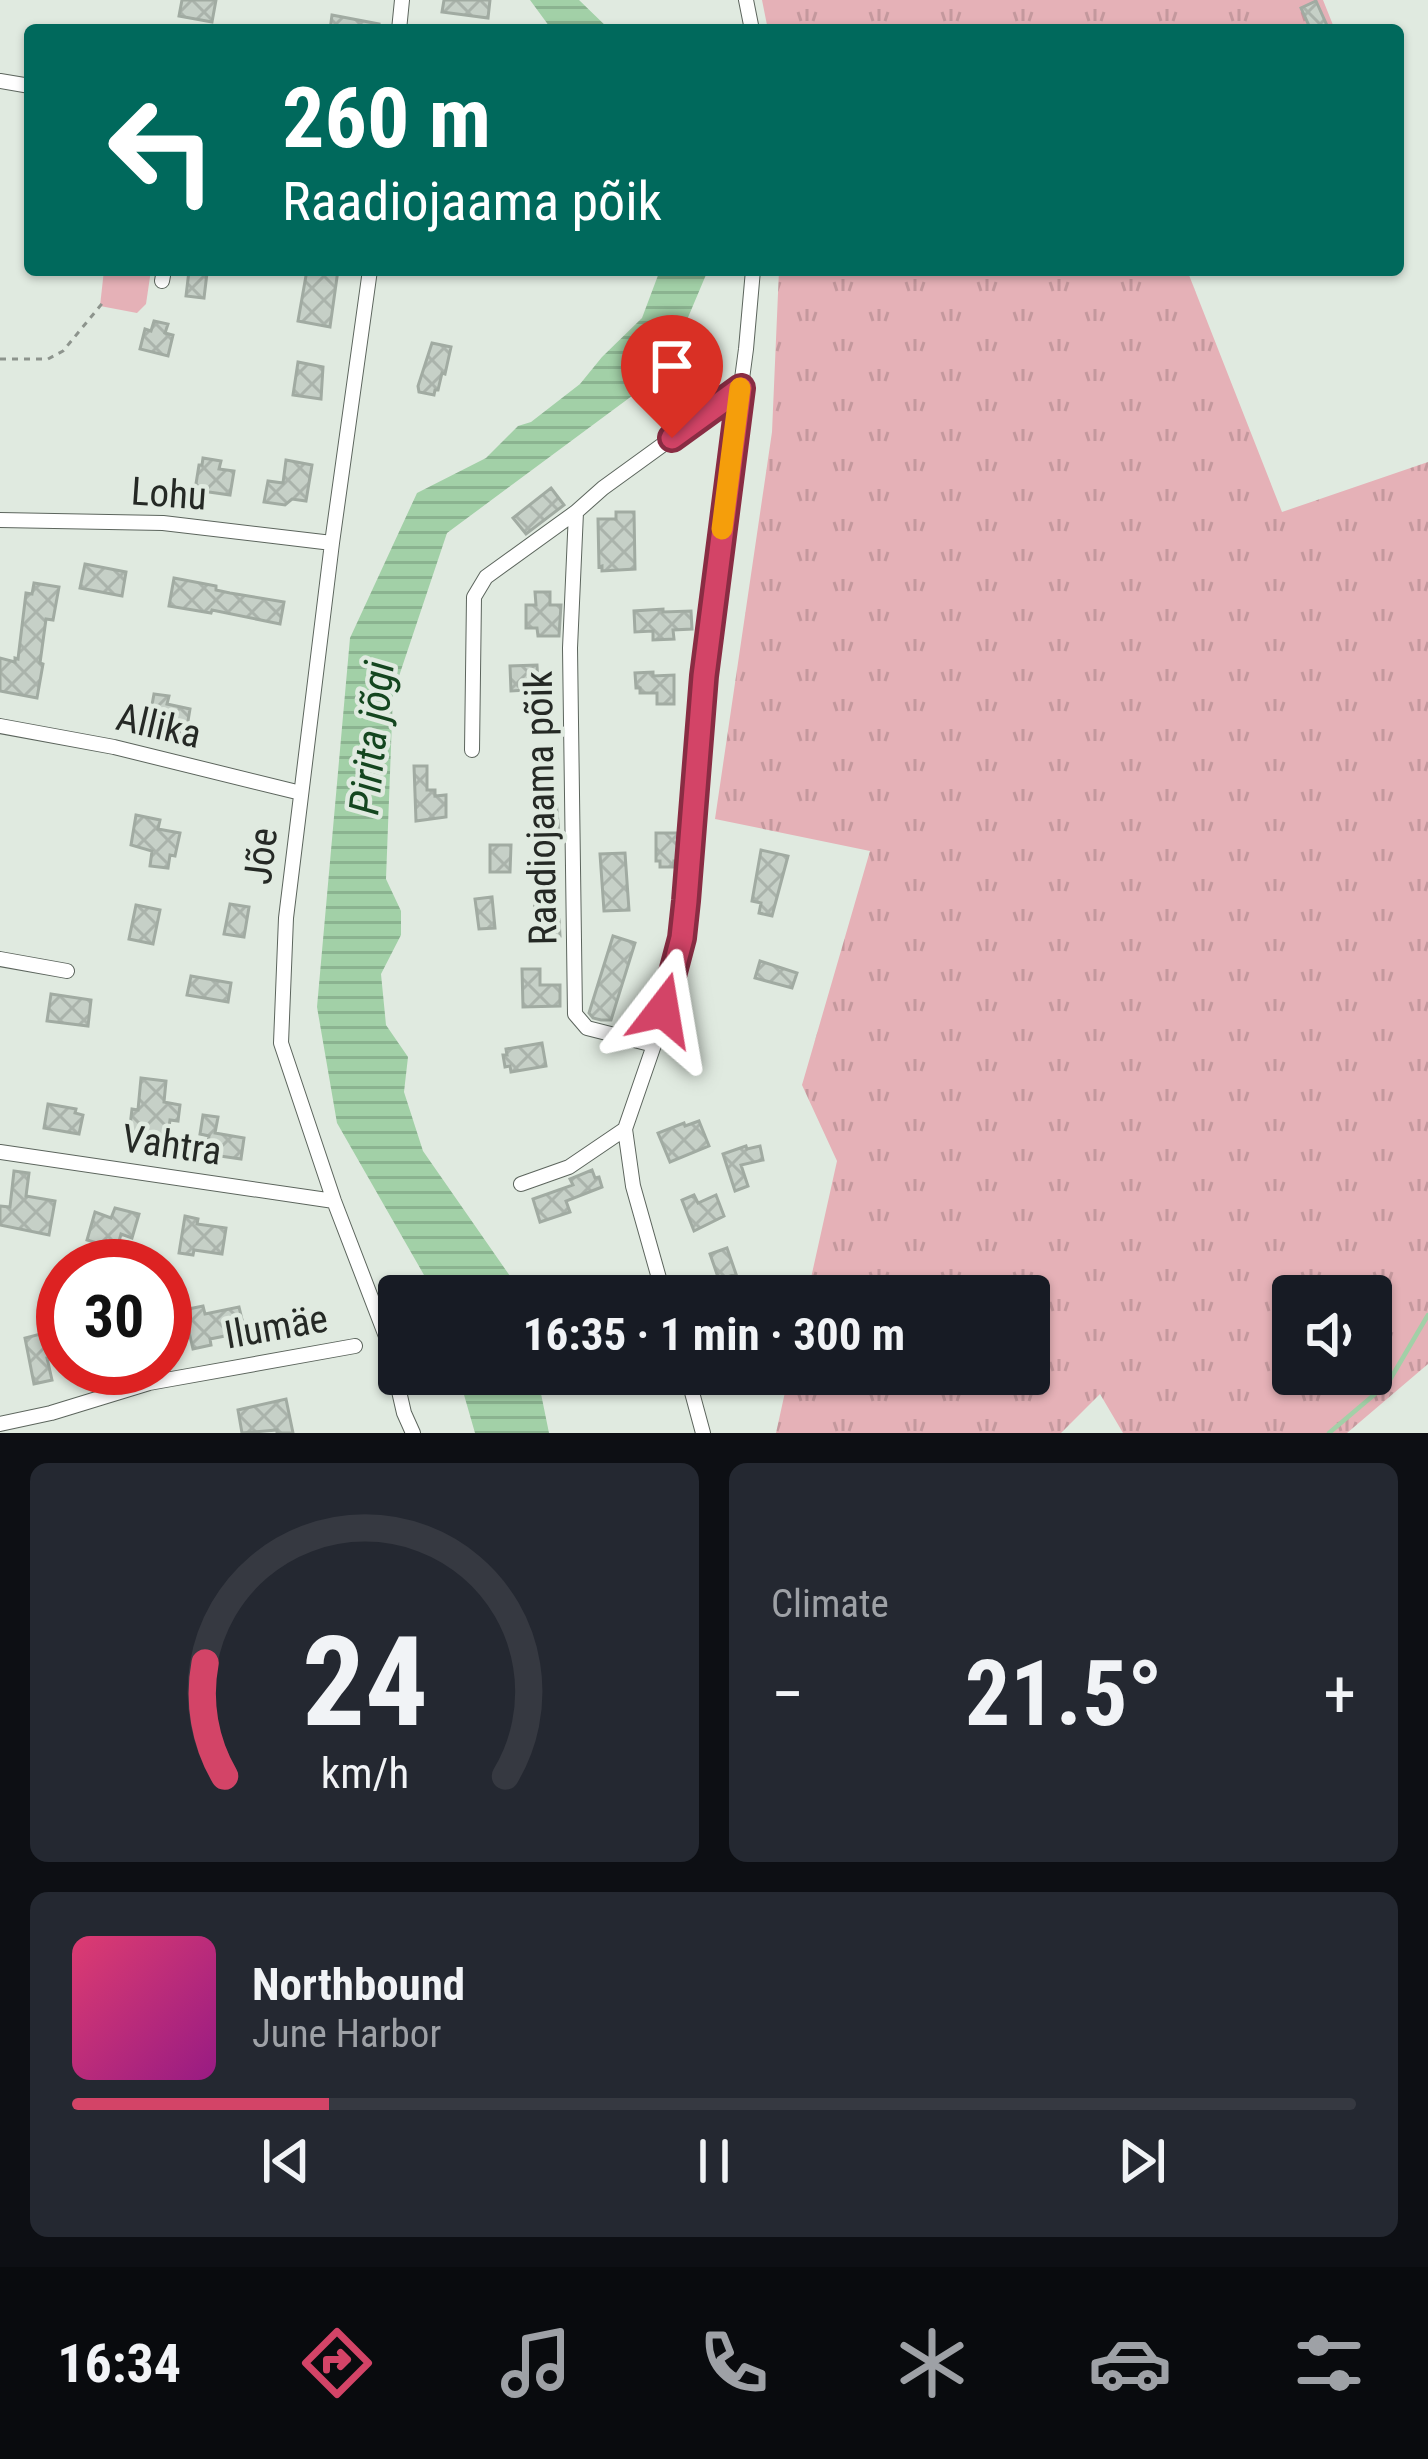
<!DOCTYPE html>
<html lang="en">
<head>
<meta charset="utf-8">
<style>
	:root { --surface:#171b24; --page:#242831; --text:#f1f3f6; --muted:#9ea1a6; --line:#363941; --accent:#d34467 }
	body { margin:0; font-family:"Roboto Condensed",sans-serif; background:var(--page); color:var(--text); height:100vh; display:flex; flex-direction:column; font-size:45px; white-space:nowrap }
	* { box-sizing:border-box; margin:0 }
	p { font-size:39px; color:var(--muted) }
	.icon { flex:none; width:66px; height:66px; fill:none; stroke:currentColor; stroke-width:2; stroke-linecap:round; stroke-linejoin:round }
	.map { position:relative; height:1433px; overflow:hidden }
	.sheet { display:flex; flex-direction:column; gap:30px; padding:30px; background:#0d0f14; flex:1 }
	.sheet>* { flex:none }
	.top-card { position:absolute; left:24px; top:24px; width:1380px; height:252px; border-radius:12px; box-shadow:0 3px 9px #0004; background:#00695c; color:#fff; overflow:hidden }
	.buttons { position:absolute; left:1272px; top:1275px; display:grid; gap:24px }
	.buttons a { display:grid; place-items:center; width:120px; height:120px; border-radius:12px; background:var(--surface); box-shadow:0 3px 9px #0004; font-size:60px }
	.speed { position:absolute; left:36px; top:1239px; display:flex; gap:24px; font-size:60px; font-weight:700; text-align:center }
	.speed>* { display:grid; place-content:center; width:156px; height:156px; border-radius:50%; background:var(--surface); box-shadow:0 3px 9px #0004; line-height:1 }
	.speed .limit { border:18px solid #d22; background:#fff; color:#111 }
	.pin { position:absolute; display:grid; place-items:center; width:102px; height:102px; color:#fff; margin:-123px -51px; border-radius:50% 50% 50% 0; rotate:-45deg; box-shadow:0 0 12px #0007 }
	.pin .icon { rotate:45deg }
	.me { position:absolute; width:132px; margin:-66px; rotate:14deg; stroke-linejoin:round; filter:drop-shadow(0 0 9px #0008) }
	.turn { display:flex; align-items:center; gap:42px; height:252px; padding:0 60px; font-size:54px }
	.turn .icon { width:156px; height:156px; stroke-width:2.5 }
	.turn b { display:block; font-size:84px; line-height:102px }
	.big { font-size:90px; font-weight:700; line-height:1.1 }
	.sheet .tile { flex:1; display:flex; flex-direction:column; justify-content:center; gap:18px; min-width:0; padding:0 42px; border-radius:18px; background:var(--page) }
	.sheet .dial { align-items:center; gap:0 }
	.dial svg { height:312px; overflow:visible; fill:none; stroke:var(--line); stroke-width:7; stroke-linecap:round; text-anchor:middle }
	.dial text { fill:var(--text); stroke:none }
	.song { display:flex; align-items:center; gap:36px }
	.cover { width:144px; height:144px; border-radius:18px; background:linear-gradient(135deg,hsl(340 70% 55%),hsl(310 70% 35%)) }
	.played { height:12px; border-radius:6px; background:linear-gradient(90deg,var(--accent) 20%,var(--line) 20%) }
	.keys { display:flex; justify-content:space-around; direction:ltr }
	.heat { display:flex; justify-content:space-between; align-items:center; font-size:66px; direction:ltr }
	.sheet .tiles { flex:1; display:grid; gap:30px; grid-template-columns:1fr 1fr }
	.tile:last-child { grid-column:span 2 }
	.trip { position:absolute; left:378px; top:1275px; width:672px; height:120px; border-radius:12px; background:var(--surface); box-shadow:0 3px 9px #0004; font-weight:700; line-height:120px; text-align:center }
	.tabs { display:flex; height:192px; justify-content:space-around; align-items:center; background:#090b0e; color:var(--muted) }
	.tabs .icon { width:84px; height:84px }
	.tabs .current { color:var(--accent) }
	.tabs b { font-size:54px; color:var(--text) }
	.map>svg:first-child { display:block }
	.grass { fill:url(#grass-tufts); fill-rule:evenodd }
	.pitch { fill:#e5b1b7 }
	.water { fill:url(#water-rules) }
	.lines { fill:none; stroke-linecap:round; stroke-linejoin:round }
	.stream { stroke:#a2d0a7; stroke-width:4.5 }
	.building { fill:url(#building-cross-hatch); stroke:#a1aba2; stroke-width:3 }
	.street-casing { stroke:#5c655d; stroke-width:16 }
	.path { stroke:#8d948d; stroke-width:3; stroke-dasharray:6 6; stroke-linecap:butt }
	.street { stroke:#fff; stroke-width:14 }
	.route-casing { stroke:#892c43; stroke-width:30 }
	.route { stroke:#d34467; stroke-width:21 }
	.slow { stroke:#f59e0b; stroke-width:21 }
	.labels { text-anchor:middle; stroke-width:9; stroke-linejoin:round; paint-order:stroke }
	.street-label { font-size:39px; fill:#252925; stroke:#e0eae0 }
	.water-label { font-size:42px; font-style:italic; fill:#14461f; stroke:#e0eae0 }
</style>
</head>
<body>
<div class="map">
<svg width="1428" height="1433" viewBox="0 0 1428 1433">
	<defs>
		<pattern id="grass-tufts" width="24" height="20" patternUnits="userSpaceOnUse" patternTransform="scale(3)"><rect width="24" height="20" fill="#e5b1b7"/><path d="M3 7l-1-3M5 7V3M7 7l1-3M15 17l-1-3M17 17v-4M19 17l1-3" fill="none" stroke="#c4989d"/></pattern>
		<pattern id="water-rules" width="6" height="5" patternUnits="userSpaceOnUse" patternTransform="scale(3)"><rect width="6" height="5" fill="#a2d0a7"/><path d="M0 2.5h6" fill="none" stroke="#8bb390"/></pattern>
		<pattern id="building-cross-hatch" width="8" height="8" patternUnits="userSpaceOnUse" patternTransform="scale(3)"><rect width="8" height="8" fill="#c6d0c7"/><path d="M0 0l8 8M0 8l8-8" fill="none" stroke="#aab3ab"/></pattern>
	</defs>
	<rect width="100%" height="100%" fill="#e0eae0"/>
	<!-- grass -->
	<path class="grass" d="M762,0H1323L1335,30H768Z
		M779,270H1187L1282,512L1428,462V1364L1347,1433H1123L1100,1394L1061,1433H776L789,1374H1029V1296H807L837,1161L802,1085L870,851L715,819L772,432ZM1293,1296H1371V1374H1293Z"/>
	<!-- pitch -->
	<path class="pitch" d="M104,270H151L146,304L137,313L100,306Z"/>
	<!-- water -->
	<path class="water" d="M530,0H579L610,30H552Z
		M660,270H708L684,327L666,345L655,369L640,390L447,533L393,694L386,879L401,911V935L381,974L386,1025L408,1057L404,1092L423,1151L519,1289L520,1296H436L337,1123L317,1007L350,638L417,493L486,458L518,426L531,422L580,384L602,357L642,318Z
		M458,1374H537L549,1433H475Z"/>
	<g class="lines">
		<!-- stream -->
		<path class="stream" d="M1329,1433L1388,1383L1428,1315"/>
	</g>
	<!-- building -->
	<path class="building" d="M182,0H216L212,22L179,16Z
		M444,0H490L488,18L442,12Z
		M1316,1L1329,30H1311L1301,8Z
		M332,15L379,24L378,30H330Z
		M307,270H338L330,327L298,321Z
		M189,271L207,273L204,298L186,296Z
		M154,321L168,324L165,333L173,335L168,356L140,349L145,329L151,331Z
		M432,343L451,347L445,374L442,373L438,390H435L434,395L419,392L418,386Z
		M298,362L323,367L321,399L293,395Z
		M203,458L221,461L219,469L234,471L230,495L195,490L199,465H202Z
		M286,460L312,465L306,501L292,499L285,505L264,502L268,481L283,483Z
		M551,488L564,505L526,534L513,518Z
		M616,512H634L635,569L602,571V566L599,567L598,519H616Z
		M85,564L126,572L122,596L80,588Z
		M174,578L216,586V590L230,593L284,602L280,624L212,610L211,613L169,606Z
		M34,583L59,587L53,620L46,619L40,663L43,664L37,698L0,691V658L15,662V658L18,659L26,593L32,594Z
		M535,592H550V605H561L559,636H538L537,628H526V605H536Z
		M663,609V612L691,611L692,629L673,630L674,639L653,640V631L635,632L634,611Z
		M537,665L538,685H527V690L511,691L510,666Z
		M653,672V676L674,675V704H657V693H640V688H636L635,673Z
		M154,694L169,696L167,704L190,709L185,739L147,732Z
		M414,766H427V790H435V796L446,795V817L416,821Z
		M554,776L559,834H545L544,814H538L536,777Z
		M136,815L160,820L158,829L180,833L175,856L170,855L168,868L150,866L152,851L131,845Z
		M656,833H679L680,861H674V867H660V861H656Z
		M490,845H511L510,872H490Z
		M761,850L788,856L772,916L759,913L761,903L752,901Z
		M625,853L629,910L604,911L600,854Z
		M552,891L554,914H545L559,919L560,936L536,937L534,893Z
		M492,897L495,928L479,929L475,899Z
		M230,904L249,907L244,937L224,934Z
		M136,905L160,910L153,944L129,939Z
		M613,936L635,943L611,1020H601L593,1018L589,1013Z
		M760,961L797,973L792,988L755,978Z
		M522,969H540V985H560V1006L523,1007Z
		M191,976L231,983L228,1002L187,995Z
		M51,994L91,1000L88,1026L47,1021Z
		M542,1043L546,1066L511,1072L510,1066L505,1067L503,1055H507L506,1049Z
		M141,1078L166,1081L164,1102L180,1105L178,1121L170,1120L166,1147L141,1143L142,1135L129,1134L132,1109L138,1110Z
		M48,1104L76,1109L75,1113L83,1115L79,1134L44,1128Z
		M203,1115L218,1117L215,1133L244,1138L241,1159L206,1154L209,1136L200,1134Z
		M699,1121L709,1146L670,1162L658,1133L684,1123L685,1126Z
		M746,1146L747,1149L760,1146L763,1160L741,1165L748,1186L735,1191L723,1154Z
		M592,1170L595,1178L599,1177L602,1187L566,1201L570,1212L540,1222L533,1199L573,1185L570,1179Z
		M14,1171L29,1173L26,1196L55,1201L49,1235L0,1225V1206L10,1207Z
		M694,1195L698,1203L716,1195L724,1216L694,1231L682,1200Z
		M115,1208L139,1214L132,1238L121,1234L117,1249L87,1240L95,1212L111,1218Z
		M185,1216L198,1219L197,1224L226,1228L222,1254L194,1250L193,1255L179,1253Z
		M727,1248L736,1274L719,1280L710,1254Z
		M203,1306L205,1314L239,1307L245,1332L210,1339L211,1345L193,1349L184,1310Z
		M48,1332L54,1357L47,1358L52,1380L34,1384L25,1338Z
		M642,1374H676L678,1384L646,1392Z
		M286,1399L293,1433H277V1430L242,1433L238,1410Z"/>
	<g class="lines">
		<defs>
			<path id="street" d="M746,0L752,30
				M399,30L402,0
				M0,81L30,86
				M370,270L332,543L286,918L281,1043L334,1201L387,1339L404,1413L413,1433
				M162,281L164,270
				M0,520L163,523L332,543
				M0,726L114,747L301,793
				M472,750L474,597L486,577L576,512
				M0,959L67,971
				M654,1045L587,1028L575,1014L570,648L576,512L603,488L741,388
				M0,1152L334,1201
				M521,1184L569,1167L625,1129
				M664,1296L633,1186L625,1129L654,1045L682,938L691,865L696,749L707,640L746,349L753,270
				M687,1374L703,1433
				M0,1424L51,1413L149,1383L355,1346"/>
		</defs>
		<!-- street casing -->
		<use href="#street" class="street-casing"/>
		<!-- path -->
		<path class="path" d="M0,359H48L63,351L105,300"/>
		<!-- street -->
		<use href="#street" class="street"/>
	</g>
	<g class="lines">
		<defs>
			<path id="route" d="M663,1010L682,938L686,901L704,676L741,388L672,438"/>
		</defs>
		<!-- route casing -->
		<use href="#route" class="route-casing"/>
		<!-- route -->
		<use href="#route" class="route"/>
		<!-- slow -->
		<path class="slow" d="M722,529L740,388"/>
	</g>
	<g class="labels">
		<!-- street labels -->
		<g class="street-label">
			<text transform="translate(169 493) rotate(4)" y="14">Lohu</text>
			<text transform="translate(159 725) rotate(13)" y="14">Allika</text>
			<text transform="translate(540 808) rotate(-91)" y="14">Raadiojaama põik</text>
			<text transform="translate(260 856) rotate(-83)" y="14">Jõe</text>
			<text transform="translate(172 1144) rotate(8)" y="14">Vahtra</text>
			<text transform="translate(276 1326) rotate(-10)" y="14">Ilumäe</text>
		</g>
		<!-- water labels -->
		<g class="water-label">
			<text transform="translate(371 738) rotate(-84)" y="15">Pirita jõgi</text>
		</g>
	</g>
</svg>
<div class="buttons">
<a><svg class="icon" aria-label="sound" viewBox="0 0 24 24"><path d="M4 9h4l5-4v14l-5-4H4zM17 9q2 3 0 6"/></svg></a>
</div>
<div class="speed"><div class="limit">30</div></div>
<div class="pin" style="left:672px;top:438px;background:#d93025"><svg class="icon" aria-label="arrive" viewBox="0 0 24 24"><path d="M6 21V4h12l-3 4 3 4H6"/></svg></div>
<svg class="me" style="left:663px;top:1010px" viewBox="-20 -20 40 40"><path d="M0-17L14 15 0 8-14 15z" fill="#d34467" stroke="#fff" stroke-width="4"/></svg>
<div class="trip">16:35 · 1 min · 300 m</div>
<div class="top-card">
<div class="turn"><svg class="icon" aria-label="left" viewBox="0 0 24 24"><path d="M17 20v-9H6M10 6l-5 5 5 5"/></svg><div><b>260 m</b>Raadiojaama põik</div></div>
</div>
</div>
<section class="sheet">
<div class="tiles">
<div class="tile dial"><svg viewBox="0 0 100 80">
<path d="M14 69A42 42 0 1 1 86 69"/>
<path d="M14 69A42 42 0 0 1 9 40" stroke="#d34467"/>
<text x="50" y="56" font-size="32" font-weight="700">24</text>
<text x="50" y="72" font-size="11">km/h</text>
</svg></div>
<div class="tile"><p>Climate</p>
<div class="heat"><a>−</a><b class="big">21.5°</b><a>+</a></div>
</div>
<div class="tile">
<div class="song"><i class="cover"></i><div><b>Northbound</b><p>June Harbor</p></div></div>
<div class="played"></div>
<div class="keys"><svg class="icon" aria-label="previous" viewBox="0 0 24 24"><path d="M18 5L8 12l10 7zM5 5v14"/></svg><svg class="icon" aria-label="pause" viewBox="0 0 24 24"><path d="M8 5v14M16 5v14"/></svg><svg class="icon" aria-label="next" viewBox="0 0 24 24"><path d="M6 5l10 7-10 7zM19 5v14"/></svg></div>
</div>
</div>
</section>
<nav class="tabs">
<b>16:34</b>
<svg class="icon current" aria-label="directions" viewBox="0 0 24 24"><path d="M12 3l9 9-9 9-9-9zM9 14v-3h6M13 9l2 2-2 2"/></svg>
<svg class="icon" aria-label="music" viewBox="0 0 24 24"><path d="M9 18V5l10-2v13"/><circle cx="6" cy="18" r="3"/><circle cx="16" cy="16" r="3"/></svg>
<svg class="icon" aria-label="phone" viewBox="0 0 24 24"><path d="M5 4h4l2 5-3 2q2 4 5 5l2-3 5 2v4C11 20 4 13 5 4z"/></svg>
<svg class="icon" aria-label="climate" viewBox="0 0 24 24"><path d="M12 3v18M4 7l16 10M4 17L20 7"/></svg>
<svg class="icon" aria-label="car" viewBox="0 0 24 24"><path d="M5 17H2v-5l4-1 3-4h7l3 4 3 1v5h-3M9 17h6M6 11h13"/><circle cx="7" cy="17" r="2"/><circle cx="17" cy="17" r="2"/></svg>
<svg class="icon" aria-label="filters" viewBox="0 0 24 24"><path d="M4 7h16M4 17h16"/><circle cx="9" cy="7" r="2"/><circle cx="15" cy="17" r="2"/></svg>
</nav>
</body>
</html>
